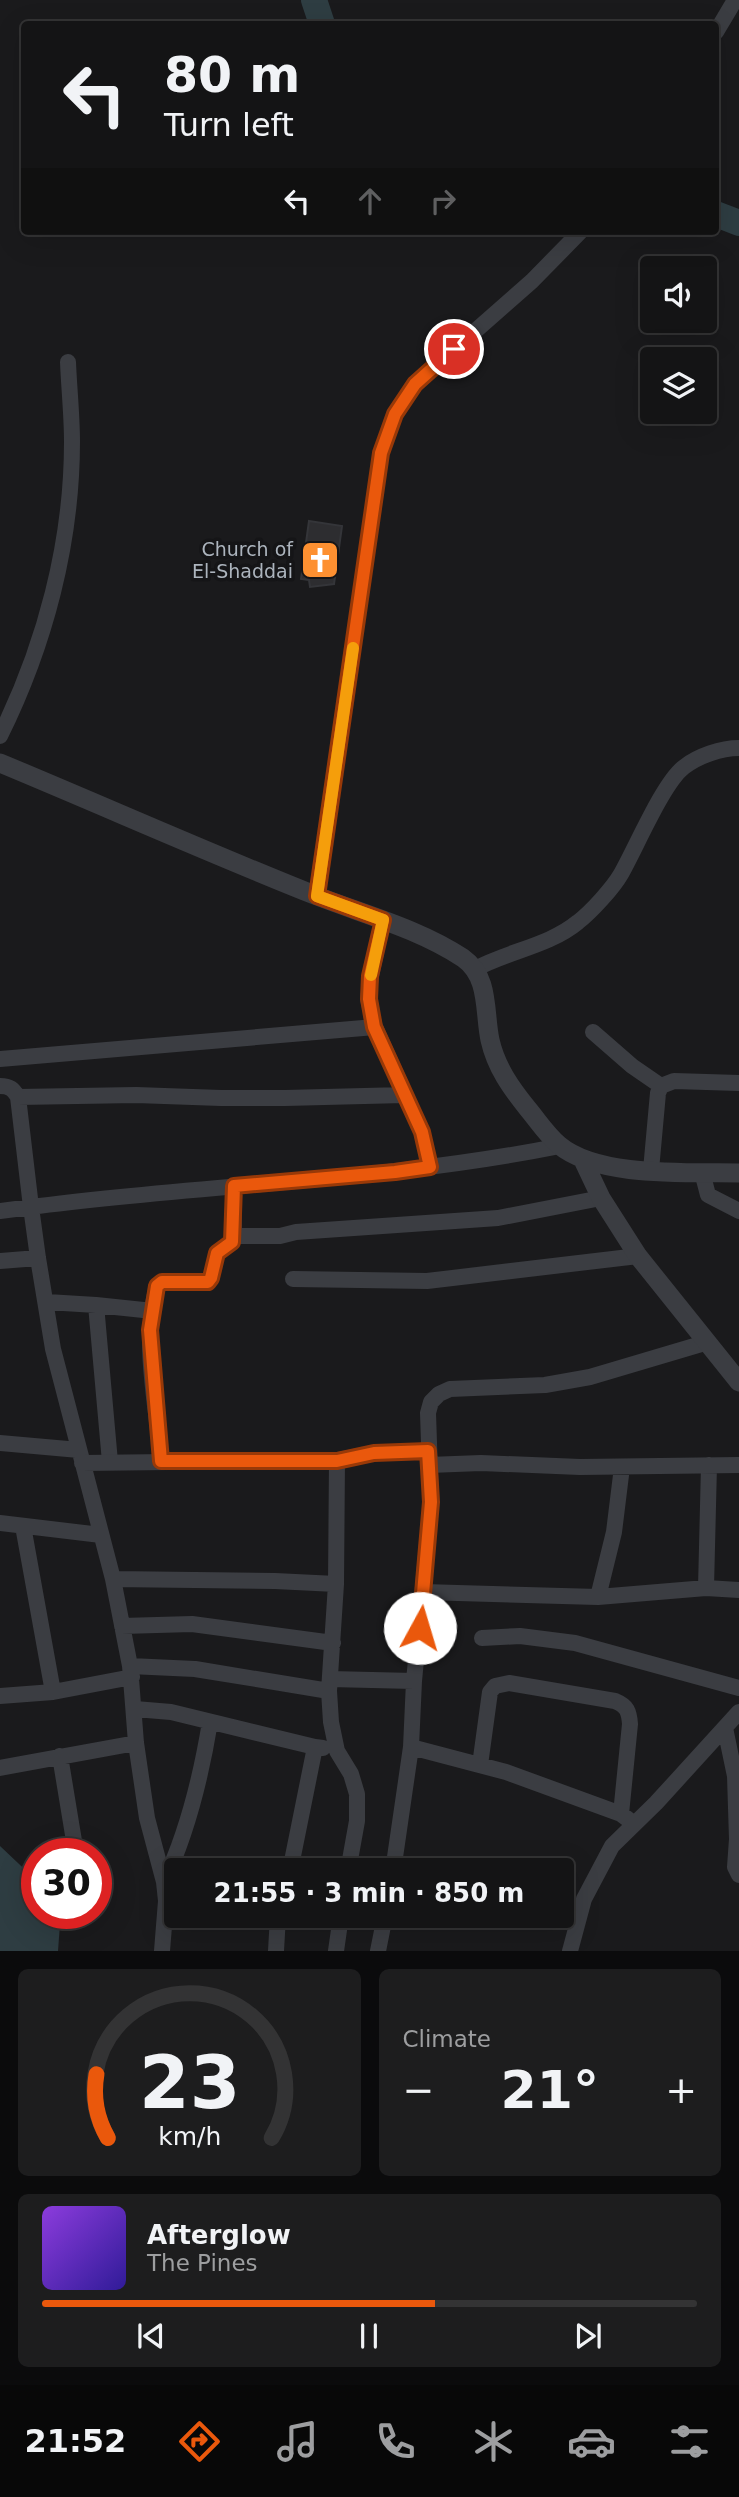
<!DOCTYPE html>
<html lang="en">
<head>
<meta charset="utf-8">
<style>
	:root { --surface:#141415; --page:#1d1d1e; --text:#f1f3f6; --muted:#9d9ea0; --line:#333334; --accent:#ea580c }
	body { margin:0; font-family:"DejaVu Sans",sans-serif; background:var(--page); color:var(--text); height:100vh; display:flex; flex-direction:column; font-size:26px; white-space:nowrap }
	* { box-sizing:border-box; margin:0 }
	p { font-size:23px; color:var(--muted) }
	.icon { flex:none; width:38px; height:38px; fill:none; stroke:currentColor; stroke-width:2; stroke-linecap:round; stroke-linejoin:round }
	.map { position:relative; height:1951px; overflow:hidden }
	.panel { display:flex; flex-direction:column; gap:18px; padding:18px; background:#0b0b0c; flex:1 }
	.panel>* { flex:none }
	.hud { position:absolute; left:21px; top:21px; width:698px; height:214px; border-radius:7px; box-shadow:0 7px 28px #0002,0 0 0 2px var(--line); background:#141415; color:var(--text); overflow:hidden }
	.fabs { position:absolute; left:640px; top:256px; display:grid; gap:14px }
	.fabs a { display:grid; place-items:center; width:77px; height:77px; border-radius:7px; background:var(--surface); box-shadow:0 7px 28px #0002,0 0 0 2px var(--line); font-size:35px }
	.speed { position:absolute; left:21px; top:1838px; display:flex; gap:14px; font-size:35px; font-weight:700; text-align:center }
	.speed>* { display:grid; place-content:center; width:91px; height:91px; border-radius:50%; background:var(--surface); box-shadow:0 7px 28px #0002,0 0 0 2px var(--line); line-height:1 }
	.speed .limit { border:10px solid #d22; background:#fff; color:#111 }
	.pin { position:absolute; display:grid; place-items:center; width:60px; height:60px; color:#fff; margin:-30px; border:4px solid #fff; border-radius:50%; box-shadow:0 2px 7px #0007 }
	.me { position:absolute; width:77px; margin:-38px; rotate:6deg; stroke-linejoin:round; filter:drop-shadow(0 0 5px #0008) }
	.turn { display:flex; align-items:center; gap:24px; height:147px; padding:0 28px; font-size:32px }
	.turn .icon { width:91px; height:91px; stroke-width:2.5 }
	.turn b { display:block; font-size:49px; line-height:60px }
	.lanes { display:flex; align-items:center; height:66px; padding:0 28px; background:#0003; justify-content:center; gap:35px; direction:ltr }
	.lanes .off { opacity:.35 }
	.big { font-size:52px; font-weight:700; line-height:1.1 }
	.panel .widget { flex:1; display:flex; flex-direction:column; justify-content:center; gap:10px; min-width:0; padding:0 24px; border-radius:10px; background:var(--page) }
	.panel .dial { align-items:center; gap:0 }
	.dial svg { height:182px; overflow:visible; fill:none; stroke:var(--line); stroke-width:7; stroke-linecap:round; text-anchor:middle }
	.dial text { fill:var(--text); stroke:none }
	.song { display:flex; align-items:center; gap:21px }
	.cover { width:84px; height:84px; border-radius:10px; background:linear-gradient(135deg,hsl(270 70% 55%),hsl(250 70% 35%)) }
	.played { height:7px; border-radius:4px; background:linear-gradient(90deg,var(--accent) 60%,var(--line) 60%) }
	.keys { display:flex; justify-content:space-around; direction:ltr }
	.heat { display:flex; justify-content:space-between; align-items:center; font-size:38px; direction:ltr }
	.panel .tiles { flex:1; display:grid; gap:18px; grid-template-columns:1fr 1fr }
	.widget:last-child { grid-column:span 2 }
	.trip { position:absolute; left:164px; top:1858px; width:410px; height:70px; border-radius:7px; background:var(--surface); box-shadow:0 7px 28px #0002,0 0 0 2px var(--line); font-weight:700; line-height:70px; text-align:center }
	.menu { display:flex; height:112px; justify-content:space-around; align-items:center; background:#080808; color:var(--muted) }
	.menu .icon { width:49px; height:49px }
	.menu .current { color:var(--accent) }
	.menu b { font-size:32px; color:var(--text) }
	.map>svg:first-child { display:block }
	.water { fill:#2e3d42 }
	.lines { fill:none; stroke-linecap:round; stroke-linejoin:round }
	.river { stroke:#2e3d42; stroke-width:26 }
	.building { fill:#2d2d30; stroke:#343539; stroke-width:2 }
	.minor { stroke:#3b3d42; stroke-width:16 }
	.tertiary { stroke:#3b3d42; stroke-width:19 }
	.route-casing { stroke:#983908; stroke-width:18 }
	.route { stroke:#ea580c; stroke-width:12 }
	.slow { stroke:#f59e0b; stroke-width:12 }
	.labels { text-anchor:middle; stroke-width:7; stroke-linejoin:round; paint-order:stroke }
	.poi-label { font-size:19px; fill:#acb4bd; stroke:#151517; text-anchor:end }
</style>
</head>
<body>
<div class="map">
<svg width="739" height="1951" viewBox="0 0 739 1951">
	<rect width="100%" height="100%" fill="#1a1a1c"/>
	<!-- water -->
	<path class="water" d="M0,1846L37,1881V1913H56L60,1924L58,1951H0Z"/>
	<g class="lines">
		<!-- river -->
		<path class="river" d="M314,0L322,24
			M716,214L739,223"/>
	</g>
	<!-- building -->
	<path class="building" d="M309,521L342,526L334,584L310,587L309,580L301,579Z"/>
	<g class="lines">
		<!-- minor -->
		<path class="minor" d="M716,32L735,0
			M0,736C45,645 72,543 72,442C72,415 69,388 68,362
			M317,896L381,453L395,414L415,384L532,281L581,231
			M383,920L371,976L368,999L375,1027L422,1132L430,1167
			M475,969C508,951 549,946 578,922C591,912 613,888 621,874C636,848 663,783 684,767C698,756 721,748 739,748
			M593,1032L632,1066L661,1086
			M0,1059L375,1027
			M0,1086C10,1086 13,1089 18,1097L31,1207L0,1211
			M18,1097L136,1095L221,1098H285L404,1095
			M651,1170L658,1093L661,1086L674,1081L739,1083
			M702,1172L708,1195L739,1211
			M234,1236H280L296,1232L498,1218L601,1198
			M0,1261L38,1258
			M293,1279L427,1281L638,1256
			M47,1302L96,1305
			M0,1443L79,1450
			M161,1461C157,1404 141,1342 157,1286L162,1282H208L211,1278L217,1253L232,1242L234,1236V1186
			M110,1462L96,1305L153,1311
			M82,1463L337,1460L374,1453L428,1451
			M429,1465L481,1463L580,1467L739,1465
			M0,1523L101,1535
			M23,1526L53,1692
			M113,1579L275,1581L336,1584L329,1691L331,1722L337,1751L351,1774L357,1794V1821L348,1871
			M336,1584L337,1460
			M706,1588L709,1465
			M423,1592L598,1597L706,1588L739,1590
			M598,1597L614,1532L622,1467
			M122,1626L192,1624L333,1643
			M482,1638L520,1636L575,1643L739,1688
			M130,1666L195,1669L329,1691
			M330,1679L414,1681
			M0,1696L53,1692L132,1677
			M135,1709L171,1712L315,1747
			M725,1728L735,1776L737,1839L735,1867L739,1875
			M411,1747L506,1772L621,1814L629,1820
			M60,1756L76,1853
			M480,1765L490,1692L495,1686L509,1683L615,1701C627,1706 629,1711 630,1724L621,1814
			M0,1768L136,1743
			M290,1871L315,1747L323,1748
			M393,1871L411,1747L414,1681L431,1502L428,1413L431,1402L439,1394L450,1389L545,1385L590,1377L708,1342
			M164,1882C188,1831 201,1777 210,1722
			M162,1951L166,1901L164,1882L147,1818L136,1743L130,1666L113,1579L53,1349L38,1258L31,1207C207,1184 386,1181 560,1146
			M276,1951L278,1916
			M336,1951L341,1916
			M378,1951L385,1916
			M570,1951L584,1899L612,1846L656,1803L739,1712"/>
		<!-- tertiary -->
		<path class="tertiary" d="M0,763C106,807 211,854 317,896C366,915 419,929 463,958C490,977 484,1012 490,1040C496,1067 511,1088 528,1109C538,1121 547,1135 559,1145C598,1178 689,1172 739,1173
			M583,1160L601,1198L638,1256L739,1382"/>
	</g>
	<g class="lines">
		<defs>
			<path id="route" d="M420,1628L431,1502L428,1451L374,1453L337,1461H161L150,1330L157,1286L162,1282H208L211,1278L217,1253L232,1242L234,1186L395,1172L430,1167L422,1132L374,1027L369,999L370,976L383,920L317,896L381,453L395,414L415,384L454,349"/>
		</defs>
		<!-- route casing -->
		<use href="#route" class="route-casing"/>
		<!-- route -->
		<use href="#route" class="route"/>
		<!-- slow -->
		<path class="slow" d="M353,648L317,896L383,920L371,975"/>
	</g>
	<!-- icons -->
	<defs>
		<symbol id="church-square" viewBox="-11 -11 22 22"><rect x="-9" y="-9" width="18" height="18" rx="4" fill="#fd9031" stroke="#151517"/><path d="M-1.2-6h2.4v3.5h3.3v2.4h-3.3V6h-2.4V-.1h-3.3v-2.4h3.3Z" fill="#fff"/></symbol>
	</defs>
	<g fill-rule="evenodd">
		<use href="#church-square" x="298" y="538" width="44" height="44"/>
	</g>
	<g class="labels">
		<!-- poi labels -->
		<g class="poi-label">
			<text x="293" y="556">Church of<tspan x="293" dy="22">El-Shaddai</tspan></text>
		</g>
	</g>
</svg>
<div class="fabs">
<a><svg class="icon" aria-label="sound" viewBox="0 0 24 24"><path d="M4 9h4l5-4v14l-5-4H4zM17 9q2 3 0 6"/></svg></a>
<a><svg class="icon" aria-label="layers" viewBox="0 0 24 24"><path d="M12 4l9 5-9 5-9-5zM3 14l9 5 9-5"/></svg></a>
</div>
<div class="speed"><div class="limit">30</div></div>
<div class="pin" style="left:454px;top:349px;background:#d93025"><svg class="icon" aria-label="arrive" viewBox="0 0 24 24"><path d="M6 21V4h12l-3 4 3 4H6"/></svg></div>
<svg class="me" style="left:420px;top:1628px" viewBox="-20 -20 40 40"><circle r="19" fill="#fff"/><path d="M0-13L10 11 0 6-10 11z" fill="#ea580c"/></svg>
<div class="trip">21:55 · 3 min · 850 m</div>
<div class="hud">
<div class="turn"><svg class="icon" aria-label="left" viewBox="0 0 24 24"><path d="M17 20v-9H6M10 6l-5 5 5 5"/></svg><div><b>80 m</b>Turn left</div></div>
<div class="lanes"><svg class="icon" aria-label="left" viewBox="0 0 24 24"><path d="M17 20v-9H6M10 6l-5 5 5 5"/></svg><svg class="icon off" aria-label="ahead" viewBox="0 0 24 24"><path d="M12 20V5M6 11l6-6 6 6"/></svg><svg class="icon off" aria-label="right" viewBox="0 0 24 24"><path d="M7 20v-9h11M14 6l5 5-5 5"/></svg></div>
</div>
</div>
<section class="panel">
<div class="tiles">
<div class="widget dial"><svg viewBox="0 0 100 80">
<path d="M14 69A42 42 0 1 1 86 69"/>
<path d="M14 69A42 42 0 0 1 9 41" stroke="#ea580c"/>
<text x="50" y="56" font-size="32" font-weight="700">23</text>
<text x="50" y="72" font-size="11">km/h</text>
</svg></div>
<div class="widget"><p>Climate</p>
<div class="heat"><a>−</a><b class="big">21°</b><a>+</a></div>
</div>
<div class="widget">
<div class="song"><i class="cover"></i><div><b>Afterglow</b><p>The Pines</p></div></div>
<div class="played"></div>
<div class="keys"><svg class="icon" aria-label="previous" viewBox="0 0 24 24"><path d="M18 5L8 12l10 7zM5 5v14"/></svg><svg class="icon" aria-label="pause" viewBox="0 0 24 24"><path d="M8 5v14M16 5v14"/></svg><svg class="icon" aria-label="next" viewBox="0 0 24 24"><path d="M6 5l10 7-10 7zM19 5v14"/></svg></div>
</div>
</div>
</section>
<nav class="menu">
<b>21:52</b>
<svg class="icon current" aria-label="directions" viewBox="0 0 24 24"><path d="M12 3l9 9-9 9-9-9zM9 14v-3h6M13 9l2 2-2 2"/></svg>
<svg class="icon" aria-label="music" viewBox="0 0 24 24"><path d="M9 18V5l10-2v13"/><circle cx="6" cy="18" r="3"/><circle cx="16" cy="16" r="3"/></svg>
<svg class="icon" aria-label="phone" viewBox="0 0 24 24"><path d="M5 4h4l2 5-3 2q2 4 5 5l2-3 5 2v4C11 20 4 13 5 4z"/></svg>
<svg class="icon" aria-label="climate" viewBox="0 0 24 24"><path d="M12 3v18M4 7l16 10M4 17L20 7"/></svg>
<svg class="icon" aria-label="car" viewBox="0 0 24 24"><path d="M5 17H2v-5l4-1 3-4h7l3 4 3 1v5h-3M9 17h6M6 11h13"/><circle cx="7" cy="17" r="2"/><circle cx="17" cy="17" r="2"/></svg>
<svg class="icon" aria-label="filters" viewBox="0 0 24 24"><path d="M4 7h16M4 17h16"/><circle cx="9" cy="7" r="2"/><circle cx="15" cy="17" r="2"/></svg>
</nav>
</body>
</html>
